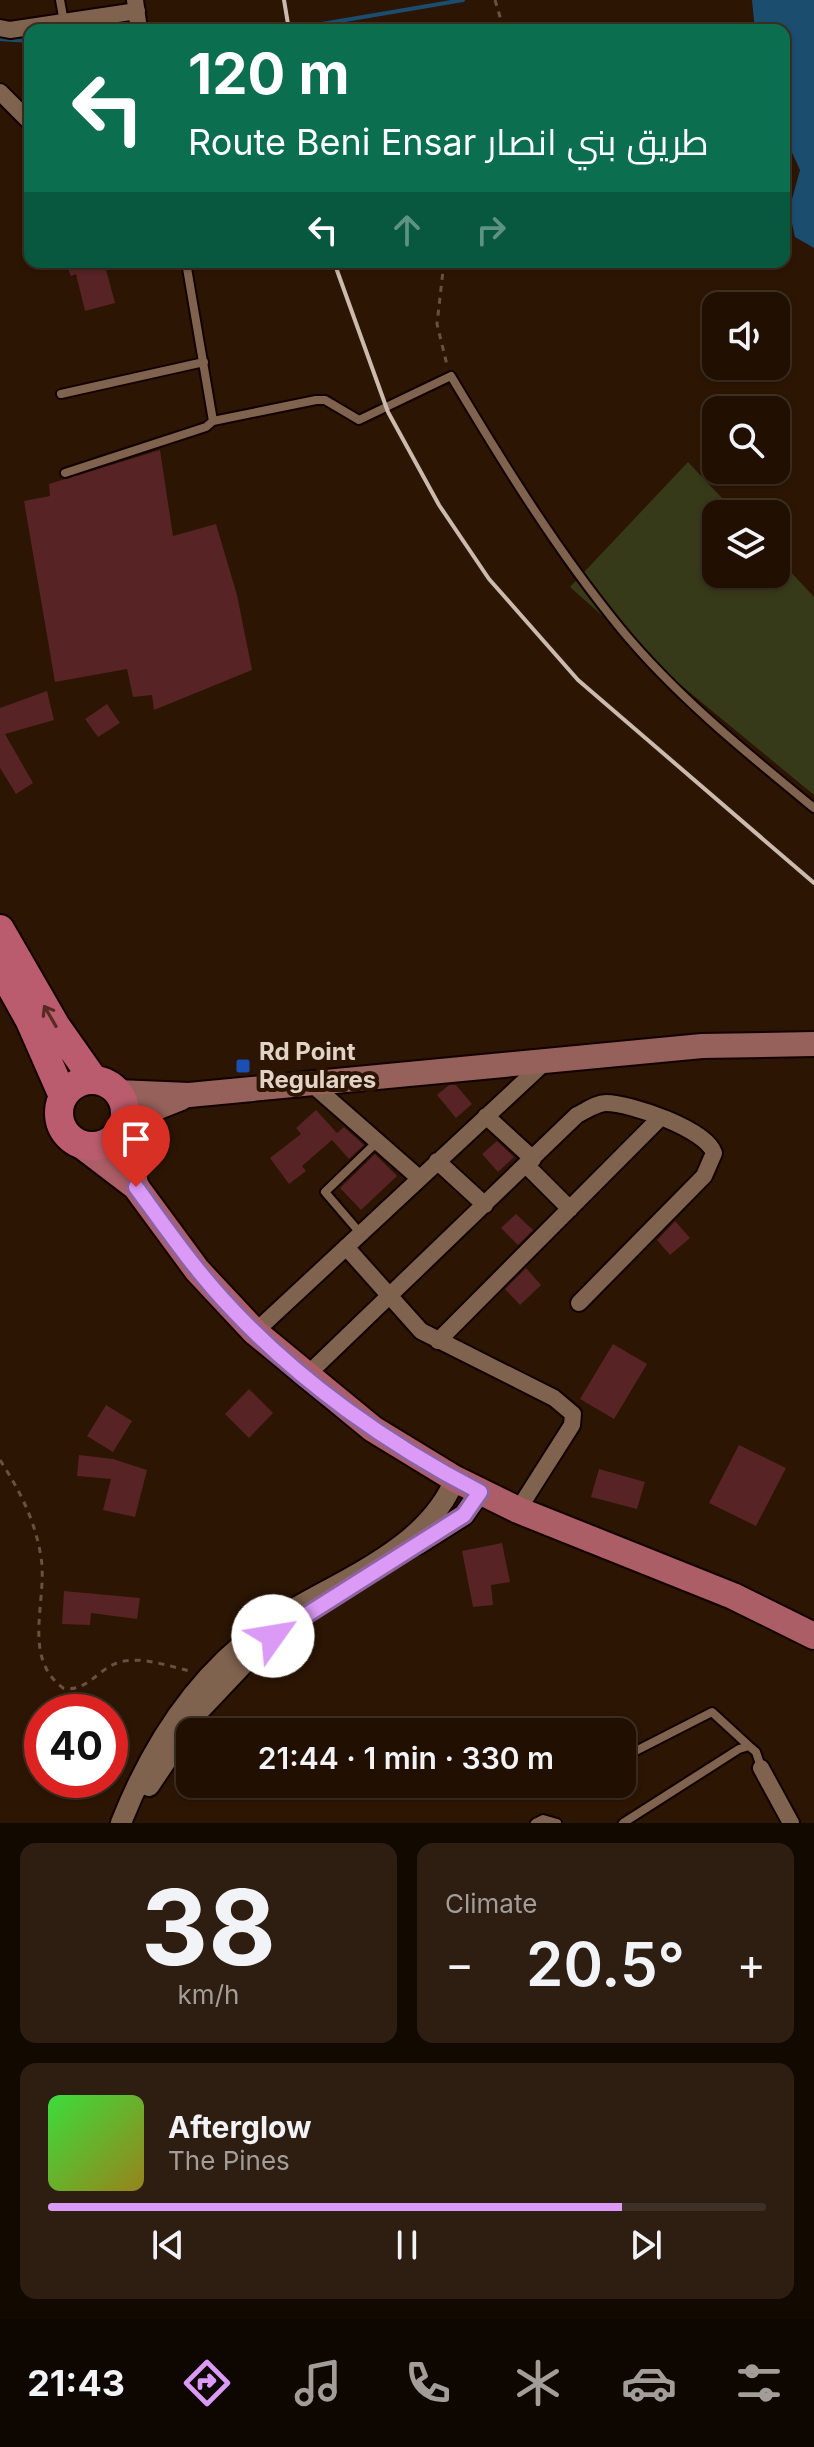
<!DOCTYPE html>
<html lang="en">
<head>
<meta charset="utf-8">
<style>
	:root { --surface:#211002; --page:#2d1e11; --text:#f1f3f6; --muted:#a29d99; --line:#3e3024; --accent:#da9af6 }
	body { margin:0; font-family:Inter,Cairo,sans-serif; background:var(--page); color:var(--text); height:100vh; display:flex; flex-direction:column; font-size:30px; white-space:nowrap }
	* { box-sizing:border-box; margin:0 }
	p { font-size:26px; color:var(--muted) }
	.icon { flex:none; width:44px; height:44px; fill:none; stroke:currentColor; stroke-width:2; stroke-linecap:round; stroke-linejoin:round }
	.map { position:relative; height:1823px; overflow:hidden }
	.sheet { display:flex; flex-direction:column; gap:20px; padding:20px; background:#120901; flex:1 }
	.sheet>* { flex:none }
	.banner { position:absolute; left:24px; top:24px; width:766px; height:244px; border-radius:16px; box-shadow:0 2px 6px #0004,0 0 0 2px var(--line); background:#0b6e4f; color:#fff; overflow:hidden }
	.controls { position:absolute; left:702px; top:292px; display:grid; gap:16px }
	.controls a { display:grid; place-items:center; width:88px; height:88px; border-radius:16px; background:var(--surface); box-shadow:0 2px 6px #0004,0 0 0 2px var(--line); font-size:40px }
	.speed { position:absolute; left:24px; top:1694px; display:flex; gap:16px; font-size:40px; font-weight:700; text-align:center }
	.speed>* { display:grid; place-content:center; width:104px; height:104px; border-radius:50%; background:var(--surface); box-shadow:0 2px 6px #0004,0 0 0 2px var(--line); line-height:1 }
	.speed .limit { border:12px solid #d22; background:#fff; color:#111 }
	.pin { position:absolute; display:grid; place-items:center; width:68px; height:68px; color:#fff; margin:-82px -34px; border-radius:50% 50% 50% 0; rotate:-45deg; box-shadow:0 0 8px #0007 }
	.pin .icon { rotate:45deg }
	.me { position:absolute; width:88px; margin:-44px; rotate:58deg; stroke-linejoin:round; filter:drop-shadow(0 0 6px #0008) }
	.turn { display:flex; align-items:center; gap:28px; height:168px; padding:0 32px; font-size:36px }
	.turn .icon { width:104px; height:104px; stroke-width:2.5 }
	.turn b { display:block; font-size:56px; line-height:68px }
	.lanes { display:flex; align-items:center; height:76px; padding:0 32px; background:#0003; justify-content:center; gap:40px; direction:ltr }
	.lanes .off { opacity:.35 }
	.big { font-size:60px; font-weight:600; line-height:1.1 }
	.sheet .tile { flex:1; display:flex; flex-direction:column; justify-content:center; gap:12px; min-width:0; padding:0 28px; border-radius:16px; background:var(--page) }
	.sheet .dial { align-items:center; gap:0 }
	.dial b { font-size:104px; line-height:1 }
	.song { display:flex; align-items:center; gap:24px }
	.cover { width:96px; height:96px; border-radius:12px; background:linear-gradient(135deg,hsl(120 70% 55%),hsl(50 70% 35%)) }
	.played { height:8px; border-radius:4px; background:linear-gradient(90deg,var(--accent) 80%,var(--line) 80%) }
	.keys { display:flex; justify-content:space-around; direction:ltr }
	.heat { display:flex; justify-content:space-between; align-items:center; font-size:44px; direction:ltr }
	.sheet .tiles { flex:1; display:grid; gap:20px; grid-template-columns:1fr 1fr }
	.tile:last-child { grid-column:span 2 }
	.trip { position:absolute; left:176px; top:1718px; width:460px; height:80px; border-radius:16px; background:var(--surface); box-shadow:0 2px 6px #0004,0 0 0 2px var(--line); font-weight:600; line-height:80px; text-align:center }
	.tabs { display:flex; height:128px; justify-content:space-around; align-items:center; background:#0d0601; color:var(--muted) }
	.tabs .icon { width:56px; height:56px }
	.tabs .selected { color:var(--accent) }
	.tabs b { font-size:36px; color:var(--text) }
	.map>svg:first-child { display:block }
	.green { fill:#373a19 }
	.water { fill:#1b4d6f }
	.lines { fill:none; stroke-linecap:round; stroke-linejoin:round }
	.stream { stroke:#1b4d6f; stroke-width:4 }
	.building { fill:#572325 }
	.service-casing { stroke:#130200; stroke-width:12 }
	.minor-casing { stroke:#130200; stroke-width:20 }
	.tertiary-casing { stroke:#130200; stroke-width:24 }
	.secondary-casing { stroke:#130200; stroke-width:28 }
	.primary-casing { stroke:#130200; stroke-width:30 }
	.trunk-casing { stroke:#130200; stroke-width:32 }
	.path { stroke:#675242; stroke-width:3; stroke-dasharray:6 6; stroke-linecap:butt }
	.service { stroke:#7f634f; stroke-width:8 }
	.minor { stroke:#7f634f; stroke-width:16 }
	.tertiary { stroke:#7f634f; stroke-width:20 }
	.secondary { stroke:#96615a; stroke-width:24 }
	.primary { stroke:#ac5e66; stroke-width:26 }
	.trunk { stroke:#bb5c6e; stroke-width:28 }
	.rail { stroke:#cbbaad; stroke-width:4 }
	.oneway { stroke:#572a23 }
	.route-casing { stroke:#8e64a0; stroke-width:20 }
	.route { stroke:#da9af6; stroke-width:14 }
	.transit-dot { fill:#1a4fb4; stroke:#2c1503; stroke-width:3 }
	.labels { text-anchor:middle; stroke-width:8; stroke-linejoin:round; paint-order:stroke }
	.poi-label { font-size:24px; font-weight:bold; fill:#e3d3c7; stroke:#2c1503; text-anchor:start }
</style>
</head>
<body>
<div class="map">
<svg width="814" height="1823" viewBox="0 0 814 1823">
	<rect width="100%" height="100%" fill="#2c1503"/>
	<!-- green -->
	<path class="green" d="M688,462L737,514H716V574H776V556L814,597V795L677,682L570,587Z"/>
	<!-- water -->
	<path class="water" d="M752,0H814V248L795,237L789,210L800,170L784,135V30H755Z"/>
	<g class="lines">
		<!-- stream -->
		<path class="stream" d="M310,26L463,0
			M0,39L30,41"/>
	</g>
	<!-- building -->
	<path class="building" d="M65,262H104L115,303L85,311L76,274L71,276Z
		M160,450L173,536L216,524L237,595L252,670L154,710L152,695L133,697L127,669L55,682L24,501L50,496L49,484Z
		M47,691L54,720L5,734L33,783L16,794L0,768V708Z
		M107,704L120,723L98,737L85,719Z
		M449,1085H456L472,1104L456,1118L437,1095Z
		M316,1110L337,1133L344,1127L364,1145L349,1159L332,1140L302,1166L306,1171L289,1184L270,1158L301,1134L296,1128Z
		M497,1141L514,1157L498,1172L482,1154Z
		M375,1154L397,1176L361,1210L340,1188Z
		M516,1214L533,1230L518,1245L501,1228Z
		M675,1221L690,1238L670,1255L657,1240Z
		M526,1268L541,1285L520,1305L505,1289Z
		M613,1344L647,1364L614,1419L580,1399Z
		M249,1389L273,1413L249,1438L225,1414Z
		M106,1405L132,1421L113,1452L87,1436Z
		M739,1445L786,1468L756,1526L709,1503Z
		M79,1455L113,1459L147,1470L135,1517L103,1510L111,1479L77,1476Z
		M599,1469L645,1482L637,1509L591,1497Z
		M502,1543L510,1582L491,1585L493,1605L473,1607L462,1551Z
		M64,1591L140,1598L137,1619L91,1613L90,1625L62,1624Z"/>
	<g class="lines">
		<defs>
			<path id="service" d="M60,0L64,22
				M61,394L204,362
				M213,421L316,400H325L359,420L451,376C503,463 557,551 621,629C676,696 748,754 814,808
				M65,473L206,427L213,421L186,262
				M361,1234L325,1192L377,1142
				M622,1758L712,1712L749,1746
				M535,1823L543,1819L557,1823
				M623,1823L739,1749L749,1746L756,1752L761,1767"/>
			<path id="minor" d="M135,0L139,30
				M0,28L10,30L137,11
				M0,92L30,122
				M313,1085L419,1178
				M486,1116L533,1159
				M437,1161L485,1205
				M526,1165L570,1209
				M346,1247L421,1331L554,1398L573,1414L572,1425L518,1510
				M255,1332L544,1063
				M438,1341L660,1118
				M307,1375L577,1115C586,1111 596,1103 606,1103C630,1103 706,1129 714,1153L704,1176L579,1303
				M761,1768L791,1823"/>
			<path id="tertiary" d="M418,1544L464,1515L480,1492
				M149,1786L200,1710L252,1655
				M121,1823C152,1744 200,1670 272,1622C333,1582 426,1552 455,1479"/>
			<path id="secondary" d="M117,1092L189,1095L702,1046L814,1044
				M123,1121L181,1098"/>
			<path id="primary" d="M120,1130L136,1187
				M77,1142L136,1187L197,1270L255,1332L373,1429L455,1479L518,1510L733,1596L814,1636"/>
			<path id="trunk" d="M0,929L56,1026L94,1080
				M0,967L30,1021L63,1096
				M59 1113a33 33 0 1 1 66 0a33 33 0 1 1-66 0Z"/>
		</defs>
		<!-- service casing -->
		<use href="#service" class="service-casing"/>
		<!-- minor casing -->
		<use href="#minor" class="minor-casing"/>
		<!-- tertiary casing -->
		<use href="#tertiary" class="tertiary-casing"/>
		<!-- secondary casing -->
		<use href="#secondary" class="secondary-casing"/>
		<!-- primary casing -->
		<use href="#primary" class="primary-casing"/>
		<!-- trunk casing -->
		<use href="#trunk" class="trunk-casing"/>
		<!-- path -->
		<path class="path" d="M495,0L504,30
			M444,262L437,324L447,365
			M0,1460C20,1491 35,1520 41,1557C48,1600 21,1657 63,1688C87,1693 98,1668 120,1662C142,1656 168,1666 190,1671"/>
		<!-- service -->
		<use href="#service" class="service"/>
		<!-- minor -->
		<use href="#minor" class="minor"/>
		<!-- tertiary -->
		<use href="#tertiary" class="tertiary"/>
		<!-- secondary -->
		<use href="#secondary" class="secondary"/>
		<!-- primary -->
		<use href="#primary" class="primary"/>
		<!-- trunk -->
		<use href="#trunk" class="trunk"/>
		<!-- rail -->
		<path class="rail" d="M284,0L289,30
			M334,262L388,412L439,505L489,579L578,680L814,883"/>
	</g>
	<!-- one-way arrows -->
	<defs><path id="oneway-shaft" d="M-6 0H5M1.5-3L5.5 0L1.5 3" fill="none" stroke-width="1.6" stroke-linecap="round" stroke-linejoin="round" transform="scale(2)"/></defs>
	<use class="oneway" href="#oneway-shaft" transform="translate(50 1016) rotate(-120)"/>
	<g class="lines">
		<defs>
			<path id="route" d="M136,1187C166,1228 195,1270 230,1307C300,1382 389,1445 480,1492L464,1515L273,1636"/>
		</defs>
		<!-- route casing -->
		<use href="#route" class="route-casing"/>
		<!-- route -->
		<use href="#route" class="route"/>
	</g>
	<!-- markers -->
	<rect class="transit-dot" x="235" y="1058" width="16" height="16" rx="4"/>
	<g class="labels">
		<!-- poi labels -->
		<g class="poi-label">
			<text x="259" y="1060">Rd Point<tspan x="259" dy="28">Regulares</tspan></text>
		</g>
	</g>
</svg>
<div class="controls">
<a><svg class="icon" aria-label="sound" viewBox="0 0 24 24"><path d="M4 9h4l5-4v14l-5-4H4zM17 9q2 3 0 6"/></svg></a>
<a><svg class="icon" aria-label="search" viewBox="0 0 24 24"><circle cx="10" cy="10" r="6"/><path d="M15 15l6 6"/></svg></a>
<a><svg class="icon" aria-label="layers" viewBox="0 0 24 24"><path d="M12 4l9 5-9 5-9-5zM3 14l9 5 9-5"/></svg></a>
</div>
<div class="speed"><div class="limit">40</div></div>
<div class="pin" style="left:136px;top:1187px;background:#d93025"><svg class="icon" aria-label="arrive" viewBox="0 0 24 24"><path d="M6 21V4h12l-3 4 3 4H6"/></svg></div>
<svg class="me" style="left:273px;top:1636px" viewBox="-20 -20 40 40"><circle r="19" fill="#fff"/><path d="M0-13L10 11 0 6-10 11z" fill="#da9af6"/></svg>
<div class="trip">21:44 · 1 min · 330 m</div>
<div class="banner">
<div class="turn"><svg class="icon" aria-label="left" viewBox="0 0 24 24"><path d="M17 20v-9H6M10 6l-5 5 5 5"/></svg><div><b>120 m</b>Route Beni Ensar طريق بني انصار</div></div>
<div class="lanes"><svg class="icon" aria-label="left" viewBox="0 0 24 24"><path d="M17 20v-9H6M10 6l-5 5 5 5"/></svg><svg class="icon off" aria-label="ahead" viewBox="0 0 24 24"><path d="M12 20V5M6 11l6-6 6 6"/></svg><svg class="icon off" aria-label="right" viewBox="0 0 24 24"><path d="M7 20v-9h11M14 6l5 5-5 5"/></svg></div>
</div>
</div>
<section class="sheet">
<div class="tiles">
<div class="tile dial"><b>38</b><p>km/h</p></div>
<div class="tile"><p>Climate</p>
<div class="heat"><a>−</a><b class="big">20.5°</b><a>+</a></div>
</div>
<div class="tile">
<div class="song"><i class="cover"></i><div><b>Afterglow</b><p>The Pines</p></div></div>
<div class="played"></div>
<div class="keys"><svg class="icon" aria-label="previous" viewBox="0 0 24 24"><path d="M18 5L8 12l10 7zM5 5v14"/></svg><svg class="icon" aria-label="pause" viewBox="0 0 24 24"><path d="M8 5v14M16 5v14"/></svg><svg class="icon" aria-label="next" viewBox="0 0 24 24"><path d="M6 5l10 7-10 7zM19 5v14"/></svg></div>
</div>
</div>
</section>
<nav class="tabs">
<b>21:43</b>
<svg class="icon selected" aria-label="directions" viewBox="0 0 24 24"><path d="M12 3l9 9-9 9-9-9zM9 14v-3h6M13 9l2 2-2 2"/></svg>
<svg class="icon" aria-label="music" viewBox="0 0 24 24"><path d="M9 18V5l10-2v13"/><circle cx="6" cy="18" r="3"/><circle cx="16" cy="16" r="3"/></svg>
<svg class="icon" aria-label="phone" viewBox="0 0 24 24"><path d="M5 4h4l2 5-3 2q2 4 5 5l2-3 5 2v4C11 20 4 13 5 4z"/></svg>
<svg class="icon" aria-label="climate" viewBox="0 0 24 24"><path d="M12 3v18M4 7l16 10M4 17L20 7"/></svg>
<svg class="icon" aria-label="car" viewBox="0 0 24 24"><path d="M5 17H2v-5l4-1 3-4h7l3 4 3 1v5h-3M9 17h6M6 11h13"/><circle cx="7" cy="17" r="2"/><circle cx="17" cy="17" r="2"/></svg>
<svg class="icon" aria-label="filters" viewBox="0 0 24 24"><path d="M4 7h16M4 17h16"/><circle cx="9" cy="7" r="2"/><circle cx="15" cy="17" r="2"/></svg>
</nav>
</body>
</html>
